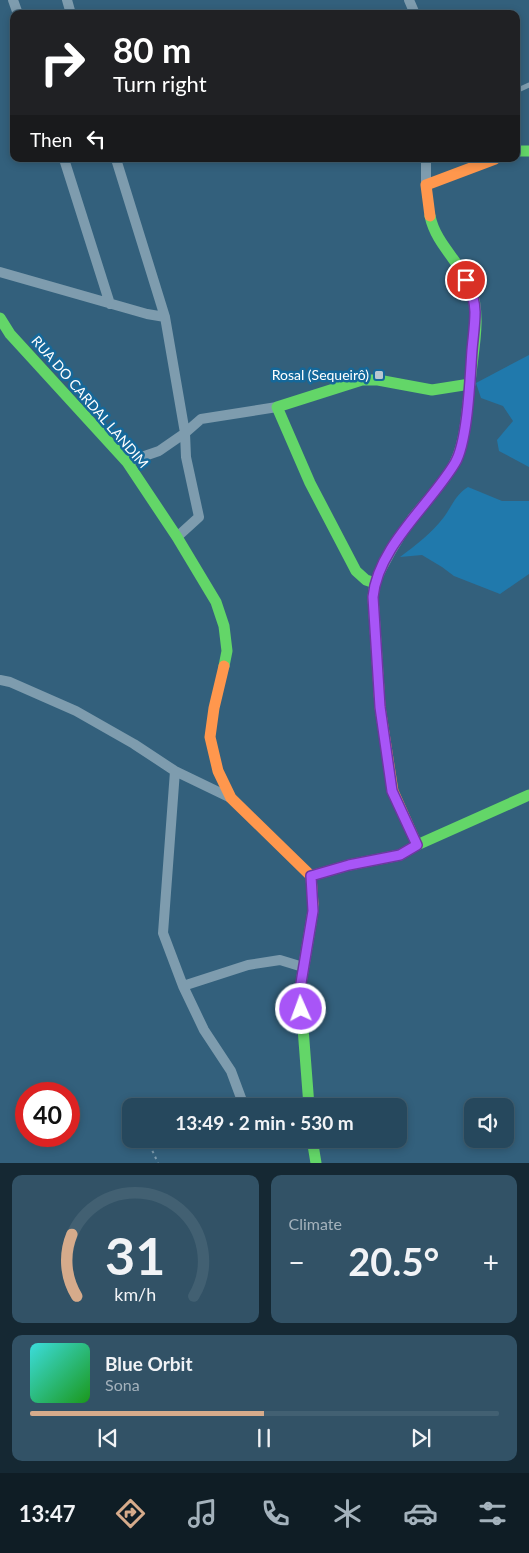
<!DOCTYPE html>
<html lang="en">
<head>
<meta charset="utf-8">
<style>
	:root { --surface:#26485d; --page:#325266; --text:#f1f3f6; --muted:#a4b2bc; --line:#426072; --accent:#d6ab8b }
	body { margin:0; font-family:Lato,sans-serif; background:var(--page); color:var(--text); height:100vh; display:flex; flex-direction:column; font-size:19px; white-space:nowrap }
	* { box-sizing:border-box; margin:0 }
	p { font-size:16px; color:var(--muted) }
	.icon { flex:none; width:28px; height:28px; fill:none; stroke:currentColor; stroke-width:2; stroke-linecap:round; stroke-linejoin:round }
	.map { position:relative; height:1163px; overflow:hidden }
	.sheet { display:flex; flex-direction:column; gap:12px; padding:12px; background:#152833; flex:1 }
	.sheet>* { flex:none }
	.guide { position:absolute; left:10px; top:10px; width:510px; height:152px; border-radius:10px; box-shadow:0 2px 8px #0003,0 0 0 1px var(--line); background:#202124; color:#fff; overflow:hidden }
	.buttons { position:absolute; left:464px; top:1098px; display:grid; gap:10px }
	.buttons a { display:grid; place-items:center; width:50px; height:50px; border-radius:10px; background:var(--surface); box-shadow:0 2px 8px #0003,0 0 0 1px var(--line); font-size:25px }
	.speed { position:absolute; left:15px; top:1082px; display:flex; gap:10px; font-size:25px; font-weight:700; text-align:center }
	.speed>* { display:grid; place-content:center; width:65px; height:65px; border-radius:50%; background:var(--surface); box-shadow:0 2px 8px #0003,0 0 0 1px var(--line); line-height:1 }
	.speed .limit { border:8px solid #d22; background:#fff; color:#111 }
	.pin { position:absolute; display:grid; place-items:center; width:42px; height:42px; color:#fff; margin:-21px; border:2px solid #fff; border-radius:50%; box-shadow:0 1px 5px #0007 }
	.me { position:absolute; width:55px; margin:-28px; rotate:358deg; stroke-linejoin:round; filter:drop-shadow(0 0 4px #0008) }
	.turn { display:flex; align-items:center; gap:18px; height:105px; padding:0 20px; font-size:22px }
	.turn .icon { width:65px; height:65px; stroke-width:2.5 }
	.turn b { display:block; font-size:35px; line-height:42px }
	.then { display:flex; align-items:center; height:48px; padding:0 20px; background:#0003; gap:10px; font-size:19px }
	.big { font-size:38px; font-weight:700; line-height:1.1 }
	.sheet .tile { flex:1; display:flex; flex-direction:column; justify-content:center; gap:8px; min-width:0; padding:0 18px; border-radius:10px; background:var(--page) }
	.sheet .dial { align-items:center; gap:0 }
	.dial svg { height:130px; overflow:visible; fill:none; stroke:var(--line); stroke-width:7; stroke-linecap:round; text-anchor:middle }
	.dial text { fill:var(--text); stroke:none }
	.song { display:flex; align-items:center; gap:15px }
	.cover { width:60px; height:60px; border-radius:8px; background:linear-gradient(135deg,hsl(180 70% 55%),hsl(120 70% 35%)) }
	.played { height:5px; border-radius:2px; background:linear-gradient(90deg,var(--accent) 50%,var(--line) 50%) }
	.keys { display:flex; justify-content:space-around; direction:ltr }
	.heat { display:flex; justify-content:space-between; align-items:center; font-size:28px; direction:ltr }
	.sheet .tiles { flex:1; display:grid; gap:12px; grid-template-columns:1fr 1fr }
	.tile:last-child { grid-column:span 2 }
	.trip { position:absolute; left:122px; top:1098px; width:285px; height:50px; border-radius:10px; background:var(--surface); box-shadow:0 2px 8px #0003,0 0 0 1px var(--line); font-weight:700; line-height:50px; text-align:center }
	.tabs { display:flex; height:80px; justify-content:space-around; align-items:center; background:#0f1d25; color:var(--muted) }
	.tabs .icon { width:35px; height:35px }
	.tabs .on { color:var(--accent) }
	.tabs b { font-size:22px; color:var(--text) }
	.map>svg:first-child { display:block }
	.green { fill:#2079ac }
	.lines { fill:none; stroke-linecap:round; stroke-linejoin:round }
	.path { stroke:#7e9cae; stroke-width:2; stroke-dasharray:2.5 4; stroke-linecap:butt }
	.lane { stroke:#7e9cae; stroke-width:5 }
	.street { stroke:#7e9cae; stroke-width:10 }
	.fast { stroke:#63d668; stroke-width:11 }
	.slow { stroke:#ff974d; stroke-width:11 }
	.route-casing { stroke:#6d37a1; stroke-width:12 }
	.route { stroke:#a855f7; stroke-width:9 }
	.poi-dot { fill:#b8c7d1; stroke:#15689a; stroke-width:2 }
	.labels { text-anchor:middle; stroke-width:5; stroke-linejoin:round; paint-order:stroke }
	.poi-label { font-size:14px; fill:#fff; stroke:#15689a; text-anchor:end }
	.street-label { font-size:14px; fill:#fff; stroke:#15689a }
</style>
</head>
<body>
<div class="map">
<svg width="529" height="1163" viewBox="0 0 529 1163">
	<rect width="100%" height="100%" fill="#33607c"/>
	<!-- green -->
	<path class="green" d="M529,355V467L499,451L497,440L513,421L503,406L481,398L476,383Z
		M468,487L502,501H529V574L500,594L454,576L442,567L422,555L400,557C416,545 432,533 444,517C452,506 456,494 468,487Z"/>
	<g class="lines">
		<!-- path -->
		<path class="path" d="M147,1139L158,1163"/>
		<!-- lane -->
		<path class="lane" d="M516,91L529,85"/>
		<!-- street -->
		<path class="street" d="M13,0L18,14
			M67,0L71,14
			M409,0L415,14
			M64,159L110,304
			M116,159L165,317L185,433L186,457L199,517L177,537
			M426,185V159
			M0,272L147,314L165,317
			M127,462L159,451L185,433L201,419L277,407
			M375,583C385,560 398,538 413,517C427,499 447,481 456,459C466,436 466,409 470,384
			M0,680L10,682L76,711L134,744L175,771L231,798
			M175,771L163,933L183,986L204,1030L231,1071L244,1106
			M183,986L248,965L280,960L303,967"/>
		<!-- fast -->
		<path class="fast" d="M516,151H529
			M0,318L10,334L127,462L177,537L216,602L224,626L227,651L224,666
			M378,674L373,597L375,583L366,580L356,571L310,483L277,407L362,380H378L432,390L470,384C472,354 482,318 471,289C461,262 436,245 430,216
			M311,876L349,865L400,855L417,845L529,795
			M309,1106L300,989L313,911V904
			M312,1139L316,1163"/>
		<!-- slow -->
		<path class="slow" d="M430,216L426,185L495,159
			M224,666L214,708L210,737L218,771L231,798L311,876L313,904
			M378,674L380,707L393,791L417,845"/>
	</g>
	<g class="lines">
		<defs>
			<path id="route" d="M301,1009L300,989L313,911L311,876L349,865L400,855L417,845L392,791L380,707L373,597C378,546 430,505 455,463C468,441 470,377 472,350C473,338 475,325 475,312C475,301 471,290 466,280"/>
		</defs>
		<!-- route casing -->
		<use href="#route" class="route-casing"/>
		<!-- route -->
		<use href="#route" class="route"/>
	</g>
	<!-- markers -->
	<rect class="poi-dot" x="374" y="370" width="10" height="10" rx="2.5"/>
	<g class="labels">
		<!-- poi labels -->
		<g class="poi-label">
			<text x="369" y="380">Rosal (Sequeirô)</text>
		</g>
		<!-- street labels -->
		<g class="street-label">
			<text transform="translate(90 402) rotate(49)" y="5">RUA DO CARDAL LANDIM</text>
		</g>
	</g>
</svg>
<div class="buttons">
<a><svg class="icon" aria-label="sound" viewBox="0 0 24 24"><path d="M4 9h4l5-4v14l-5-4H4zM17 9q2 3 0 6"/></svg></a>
</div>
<div class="speed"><div class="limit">40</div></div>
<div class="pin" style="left:466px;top:280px;background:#d93025"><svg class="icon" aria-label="arrive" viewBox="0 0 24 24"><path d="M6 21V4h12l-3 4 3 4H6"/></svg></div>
<svg class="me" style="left:301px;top:1009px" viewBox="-20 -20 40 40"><circle r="17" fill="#a855f7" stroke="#fff" stroke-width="3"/><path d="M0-11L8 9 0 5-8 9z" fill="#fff"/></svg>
<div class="trip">13:49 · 2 min · 530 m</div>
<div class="guide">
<div class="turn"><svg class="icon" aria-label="right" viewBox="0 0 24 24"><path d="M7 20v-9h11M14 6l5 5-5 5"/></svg><div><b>80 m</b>Turn right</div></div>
<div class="then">Then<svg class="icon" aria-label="left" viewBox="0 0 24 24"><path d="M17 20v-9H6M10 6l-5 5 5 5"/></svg></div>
</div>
</div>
<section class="sheet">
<div class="tiles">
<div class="tile dial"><svg viewBox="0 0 100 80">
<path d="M14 69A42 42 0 1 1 86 69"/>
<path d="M14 69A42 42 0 0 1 11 31" stroke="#d6ab8b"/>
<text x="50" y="56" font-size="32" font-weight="700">31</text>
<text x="50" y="72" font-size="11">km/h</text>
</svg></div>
<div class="tile"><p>Climate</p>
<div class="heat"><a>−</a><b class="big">20.5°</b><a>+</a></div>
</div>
<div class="tile">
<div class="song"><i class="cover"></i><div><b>Blue Orbit</b><p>Sona</p></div></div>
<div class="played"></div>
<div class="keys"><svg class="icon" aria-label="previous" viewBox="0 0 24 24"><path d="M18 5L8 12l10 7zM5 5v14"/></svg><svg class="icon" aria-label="pause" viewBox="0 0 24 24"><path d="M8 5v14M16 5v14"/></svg><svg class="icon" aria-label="next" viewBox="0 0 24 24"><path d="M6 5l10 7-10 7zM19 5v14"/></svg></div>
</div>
</div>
</section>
<nav class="tabs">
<b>13:47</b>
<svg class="icon on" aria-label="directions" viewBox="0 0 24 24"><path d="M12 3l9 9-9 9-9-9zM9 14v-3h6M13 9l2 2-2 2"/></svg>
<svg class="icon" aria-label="music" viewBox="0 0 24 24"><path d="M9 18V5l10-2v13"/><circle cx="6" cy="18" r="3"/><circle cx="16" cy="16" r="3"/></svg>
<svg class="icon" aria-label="phone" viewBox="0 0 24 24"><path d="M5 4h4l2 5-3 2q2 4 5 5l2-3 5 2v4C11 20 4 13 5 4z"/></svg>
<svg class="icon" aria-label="climate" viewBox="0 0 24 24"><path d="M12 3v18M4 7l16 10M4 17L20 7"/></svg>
<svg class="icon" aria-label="car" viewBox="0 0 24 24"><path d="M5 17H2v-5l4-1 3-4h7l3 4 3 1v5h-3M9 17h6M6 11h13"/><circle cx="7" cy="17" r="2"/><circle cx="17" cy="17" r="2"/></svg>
<svg class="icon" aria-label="filters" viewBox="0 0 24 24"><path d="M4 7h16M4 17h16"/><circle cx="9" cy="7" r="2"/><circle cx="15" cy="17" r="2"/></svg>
</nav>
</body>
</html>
